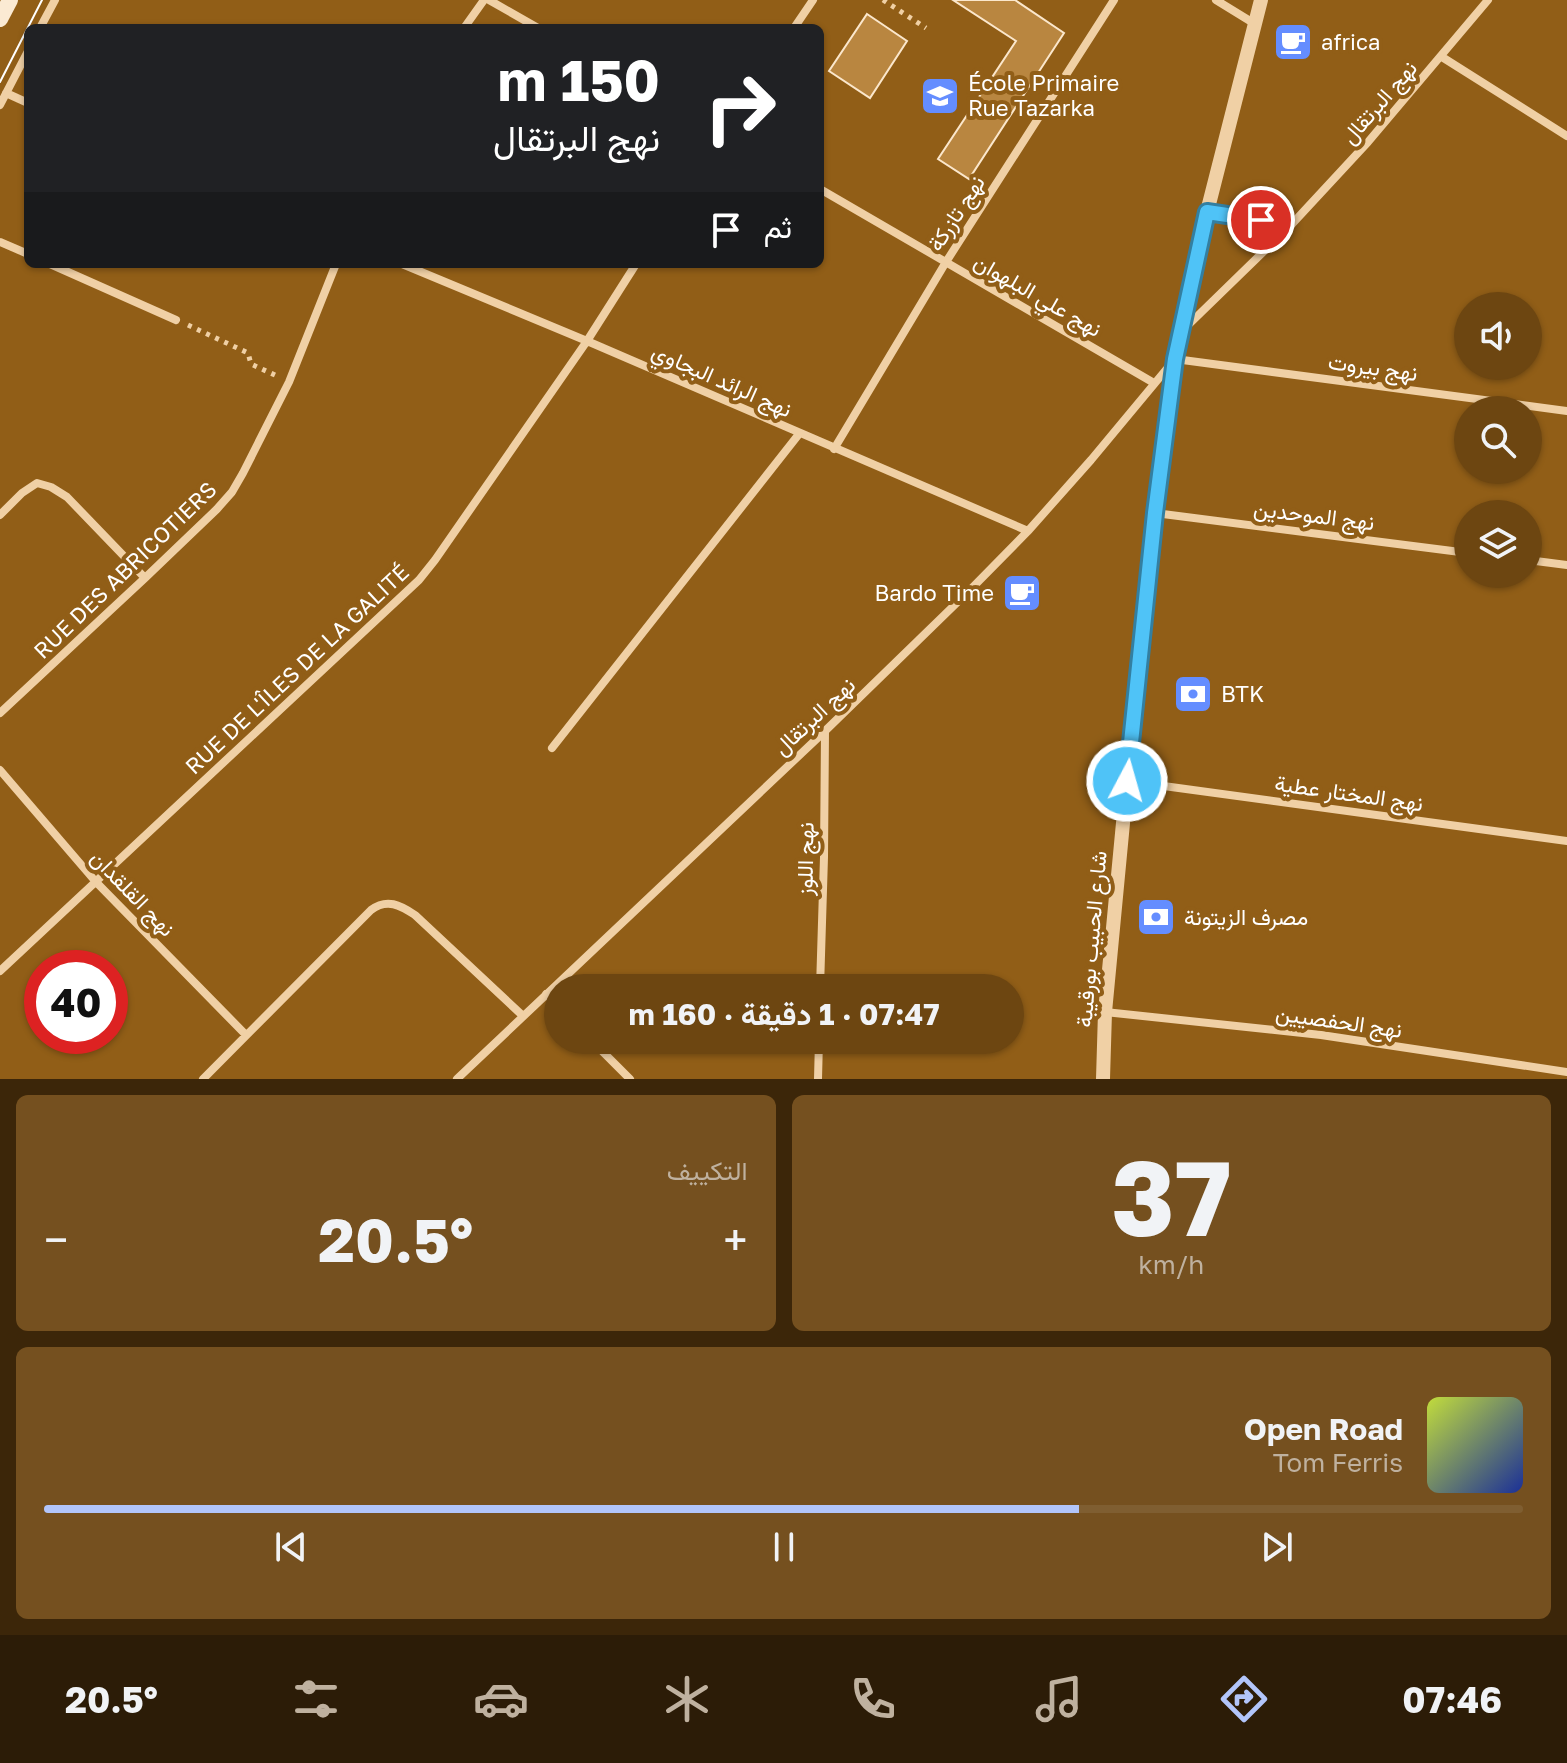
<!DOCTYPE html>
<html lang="ar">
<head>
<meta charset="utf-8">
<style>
	:root { --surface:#6d4611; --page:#75501f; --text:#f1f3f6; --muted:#bfb19f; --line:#7f5e31; --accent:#b2c5fa }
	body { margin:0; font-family:"Golos Text",Vazirmatn,sans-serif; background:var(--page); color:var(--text); direction:rtl; height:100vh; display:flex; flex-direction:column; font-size:30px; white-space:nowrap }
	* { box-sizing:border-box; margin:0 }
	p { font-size:26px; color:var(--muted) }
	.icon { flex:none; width:44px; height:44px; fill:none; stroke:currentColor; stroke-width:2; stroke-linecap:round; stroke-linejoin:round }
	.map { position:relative; height:1079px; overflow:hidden; direction:ltr }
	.details { display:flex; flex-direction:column; gap:16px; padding:16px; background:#3c2609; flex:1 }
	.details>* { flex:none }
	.banner { position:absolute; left:24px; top:24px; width:800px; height:244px; border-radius:12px; box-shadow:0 2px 6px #0004; direction:rtl; background:#202124; color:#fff; overflow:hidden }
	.controls { position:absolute; left:1454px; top:292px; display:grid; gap:16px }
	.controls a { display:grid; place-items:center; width:88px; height:88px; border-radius:50%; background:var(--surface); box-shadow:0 2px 6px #0004; font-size:40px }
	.speed { position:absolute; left:24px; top:950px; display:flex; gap:16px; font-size:40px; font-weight:700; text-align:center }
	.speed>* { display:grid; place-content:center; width:104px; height:104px; border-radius:50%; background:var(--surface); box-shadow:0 2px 6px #0004; line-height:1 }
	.speed .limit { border:12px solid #d22; background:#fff; color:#111 }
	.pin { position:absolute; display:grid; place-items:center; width:68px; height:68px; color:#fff; margin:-34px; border:4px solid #fff; border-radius:50%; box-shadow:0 2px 8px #0007 }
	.me { position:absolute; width:88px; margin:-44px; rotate:6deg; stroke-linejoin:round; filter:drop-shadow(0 0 6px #0008) }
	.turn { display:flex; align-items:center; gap:28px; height:168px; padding:0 32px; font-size:36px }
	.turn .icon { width:104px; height:104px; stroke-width:2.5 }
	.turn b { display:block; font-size:56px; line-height:68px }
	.then { display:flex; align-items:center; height:76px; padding:0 32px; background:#0003; gap:16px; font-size:30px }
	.big { font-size:60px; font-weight:700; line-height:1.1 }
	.details .widget { flex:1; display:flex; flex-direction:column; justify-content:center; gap:12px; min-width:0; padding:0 28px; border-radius:12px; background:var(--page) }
	.details .dial { align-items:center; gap:0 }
	.dial b { font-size:104px; line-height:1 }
	.song { display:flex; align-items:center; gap:24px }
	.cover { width:96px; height:96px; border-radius:12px; background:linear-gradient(135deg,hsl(70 70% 55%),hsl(230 70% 35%)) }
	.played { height:8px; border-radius:4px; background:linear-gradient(90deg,var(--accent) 70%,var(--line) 70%) }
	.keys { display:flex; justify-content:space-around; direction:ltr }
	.heat { display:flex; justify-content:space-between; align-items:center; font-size:44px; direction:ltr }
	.details .tiles { flex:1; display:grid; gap:16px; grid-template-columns:1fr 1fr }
	.widget:last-child { grid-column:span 2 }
	.trip { position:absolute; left:544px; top:974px; width:480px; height:80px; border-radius:40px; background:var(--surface); box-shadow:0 2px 6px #0004; font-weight:700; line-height:80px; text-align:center; direction:rtl }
	.menu { display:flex; height:128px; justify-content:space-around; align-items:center; background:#2c1c07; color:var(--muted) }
	.menu .icon { width:56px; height:56px }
	.menu .current { color:var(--accent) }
	.menu b { font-size:36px; color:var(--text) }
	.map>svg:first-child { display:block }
	.building { fill:#b98640; stroke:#fbe7cc; stroke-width:2 }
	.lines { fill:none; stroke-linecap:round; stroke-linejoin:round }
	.path { stroke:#f0d0a5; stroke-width:5; stroke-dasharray:4 6; stroke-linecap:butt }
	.minor { stroke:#f0d0a5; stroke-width:8 }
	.tertiary { stroke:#f0d0a5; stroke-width:14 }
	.secondary { stroke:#fbead3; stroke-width:16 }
	.tram { stroke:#fff; stroke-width:2 }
	.route-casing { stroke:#337fa1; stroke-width:20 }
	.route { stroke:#4fc3f7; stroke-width:14 }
	.labels { text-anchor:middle; stroke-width:8; stroke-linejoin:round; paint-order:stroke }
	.poi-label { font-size:22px; fill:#fff; stroke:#915e17; text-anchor:start }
	.street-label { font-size:22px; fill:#fff; stroke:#915e17 }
</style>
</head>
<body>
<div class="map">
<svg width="1567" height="1079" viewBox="0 0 1567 1079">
	<rect width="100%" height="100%" fill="#915e17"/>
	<!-- building -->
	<path class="building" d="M953,0H1015L1064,33L969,179L938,159L1016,41Z
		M867,14L907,41L870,98L829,71Z"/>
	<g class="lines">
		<!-- path -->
		<path class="path" d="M883,0L926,28
			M188,325L248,353L251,364L277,376"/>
		<!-- minor -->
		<path class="minor" d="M489,0L538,28
			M1216,0L1255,24
			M40,28L55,0
			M464,28L484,0
			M794,28L813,0
			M1442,57L1567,136
			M6,93L28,103
			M0,105L28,51
			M820,189L1154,383
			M1207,212L1292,224
			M0,242L28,254
			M50,264L176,320
			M402,264L587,341L1028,531
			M1182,331L1292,224L1368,142L1488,0
			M834,449L946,262L1114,0
			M1155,513L1468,553
			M0,515L22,493L37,483L51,487L67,497L145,578
			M1528,560L1567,565
			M0,713L145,578L217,509L232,492L243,473L289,382L336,264
			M552,748L799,434
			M0,770L96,882L246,1035
			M1127,781L1567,841
			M0,971L419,580L435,560L587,341L636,264
			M820,988L824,857L825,731
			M546,994L558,1006
			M1105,1012L1321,1035L1567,1072
			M591,1040L630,1079
			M203,1079L371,910C387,898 400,905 415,915L523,1016
			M457,1079L825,731L970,590L1028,531L1091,460L1175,359L1567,411
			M818,1079L819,1040"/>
		<!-- tertiary -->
		<path class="tertiary" d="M1103,1079L1105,1012L1127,781L1155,513L1175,359L1207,212L1261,0"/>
		<!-- secondary -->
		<path class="secondary" d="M0,19L10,0"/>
		<!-- tram -->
		<path class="tram" d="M0,82L42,0"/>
	</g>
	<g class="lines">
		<defs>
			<path id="route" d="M1127,781L1155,513L1175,359L1207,212L1261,220"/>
		</defs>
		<!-- route casing -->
		<use href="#route" class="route-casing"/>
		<!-- route -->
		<use href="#route" class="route"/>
	</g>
	<!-- icons -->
	<defs>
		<symbol id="cafe-square" viewBox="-11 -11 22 22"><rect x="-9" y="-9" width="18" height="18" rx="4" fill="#648dff" stroke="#915e17"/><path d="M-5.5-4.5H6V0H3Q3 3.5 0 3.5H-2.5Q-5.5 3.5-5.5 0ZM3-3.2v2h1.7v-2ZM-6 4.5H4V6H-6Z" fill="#fff"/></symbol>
		<symbol id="school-square" viewBox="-11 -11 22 22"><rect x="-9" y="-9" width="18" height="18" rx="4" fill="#648dff" stroke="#915e17"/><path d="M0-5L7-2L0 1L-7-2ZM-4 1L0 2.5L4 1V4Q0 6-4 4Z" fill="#fff"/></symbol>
		<symbol id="bank-square" viewBox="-11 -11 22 22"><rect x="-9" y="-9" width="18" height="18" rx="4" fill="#648dff" stroke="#915e17"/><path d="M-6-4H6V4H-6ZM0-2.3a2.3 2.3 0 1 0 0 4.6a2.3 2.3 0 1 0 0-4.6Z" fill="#fff"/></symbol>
	</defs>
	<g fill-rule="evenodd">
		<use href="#cafe-square" x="1271" y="20" width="44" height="44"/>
		<use href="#school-square" x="918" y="74" width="44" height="44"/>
		<use href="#cafe-square" x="1000" y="571" width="44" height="44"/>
		<use href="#bank-square" x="1171" y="672" width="44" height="44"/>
		<use href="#bank-square" x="1134" y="895" width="44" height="44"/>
	</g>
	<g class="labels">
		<!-- poi labels -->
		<g class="poi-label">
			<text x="1321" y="50">africa</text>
			<text x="968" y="91">École Primaire<tspan x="968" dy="25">Rue Tazarka</tspan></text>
			<text x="994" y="601" text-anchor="end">Bardo Time</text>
			<text x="1221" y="702">BTK</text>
			<text x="1184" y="925">مصرف الزيتونة</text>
		</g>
		<!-- street labels -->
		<g class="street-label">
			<text transform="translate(1379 102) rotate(-49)" y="8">نهج البرتقال</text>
			<text transform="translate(956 213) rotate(-57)" y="8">نهج تازركة</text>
			<text transform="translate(1038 295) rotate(30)" y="8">نهج علي البلهوان</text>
			<text transform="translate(1373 367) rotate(8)" y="8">نهج بيروت</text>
			<text transform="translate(722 380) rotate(24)" y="8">نهج الرائد البجاوي</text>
			<text transform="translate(1314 515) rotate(7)" y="8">نهج الموحدين</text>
			<text transform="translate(125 570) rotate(-44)" y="8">RUE DES ABRICOTIERS</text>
			<text transform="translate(297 669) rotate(-43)" y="8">RUE DE L'ÎLES DE LA GALITÉ</text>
			<text transform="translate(814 716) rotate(-43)" y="8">نهج البرتقال</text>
			<text transform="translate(1349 793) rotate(8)" y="8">نهج المختار عطية</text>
			<text transform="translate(805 859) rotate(-89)" y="8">نهج اللوز</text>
			<text transform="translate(133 893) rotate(46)" y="8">نهج القلقدان</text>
			<text transform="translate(1091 939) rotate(-85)" y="8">شارع الحبيب بورقيبة</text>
			<text transform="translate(1339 1021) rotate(8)" y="8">نهج الحفصيين</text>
		</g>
	</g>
</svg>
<div class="controls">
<a><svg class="icon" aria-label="sound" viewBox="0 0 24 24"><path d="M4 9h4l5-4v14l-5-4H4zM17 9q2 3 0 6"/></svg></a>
<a><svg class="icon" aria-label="search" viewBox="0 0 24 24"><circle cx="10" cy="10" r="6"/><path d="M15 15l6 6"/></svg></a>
<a><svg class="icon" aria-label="layers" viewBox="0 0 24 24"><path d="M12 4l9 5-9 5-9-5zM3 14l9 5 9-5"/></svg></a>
</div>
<div class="speed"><div class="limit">40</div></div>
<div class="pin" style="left:1261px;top:220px;background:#d93025"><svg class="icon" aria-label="arrive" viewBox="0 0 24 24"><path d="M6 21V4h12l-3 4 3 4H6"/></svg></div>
<svg class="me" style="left:1127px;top:781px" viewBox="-20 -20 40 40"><circle r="17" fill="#4fc3f7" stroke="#fff" stroke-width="3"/><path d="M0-11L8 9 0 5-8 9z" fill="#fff"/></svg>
<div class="trip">07:47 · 1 دقيقة · 160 m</div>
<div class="banner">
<div class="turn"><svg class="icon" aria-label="right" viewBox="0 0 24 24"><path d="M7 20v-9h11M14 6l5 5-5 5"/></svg><div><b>150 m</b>نهج البرتقال</div></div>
<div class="then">ثم<svg class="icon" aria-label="arrive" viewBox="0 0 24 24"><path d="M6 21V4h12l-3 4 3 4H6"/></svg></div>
</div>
</div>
<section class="details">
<div class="tiles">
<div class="widget dial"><b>37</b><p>km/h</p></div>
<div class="widget"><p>التكييف</p>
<div class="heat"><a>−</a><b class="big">20.5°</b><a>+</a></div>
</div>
<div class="widget">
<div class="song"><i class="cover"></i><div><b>Open Road</b><p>Tom Ferris</p></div></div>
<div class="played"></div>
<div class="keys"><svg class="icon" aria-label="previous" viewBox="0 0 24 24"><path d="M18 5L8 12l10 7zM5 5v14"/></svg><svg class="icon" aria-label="pause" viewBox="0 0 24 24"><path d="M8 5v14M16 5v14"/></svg><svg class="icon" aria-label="next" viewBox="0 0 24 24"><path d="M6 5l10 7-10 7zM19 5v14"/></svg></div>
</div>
</div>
</section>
<nav class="menu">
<b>07:46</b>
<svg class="icon current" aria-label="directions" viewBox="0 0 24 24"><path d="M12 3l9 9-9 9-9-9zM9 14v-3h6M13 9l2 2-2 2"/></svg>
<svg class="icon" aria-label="music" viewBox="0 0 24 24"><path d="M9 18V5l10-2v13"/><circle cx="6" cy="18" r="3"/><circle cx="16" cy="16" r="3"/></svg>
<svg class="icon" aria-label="phone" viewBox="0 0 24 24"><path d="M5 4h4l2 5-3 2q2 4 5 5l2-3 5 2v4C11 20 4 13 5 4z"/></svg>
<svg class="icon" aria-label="climate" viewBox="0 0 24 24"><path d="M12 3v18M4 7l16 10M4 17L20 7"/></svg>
<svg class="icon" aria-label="car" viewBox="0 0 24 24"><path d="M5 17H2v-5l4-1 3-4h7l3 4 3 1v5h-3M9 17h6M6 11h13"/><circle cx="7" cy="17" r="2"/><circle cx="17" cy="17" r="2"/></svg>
<svg class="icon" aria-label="filters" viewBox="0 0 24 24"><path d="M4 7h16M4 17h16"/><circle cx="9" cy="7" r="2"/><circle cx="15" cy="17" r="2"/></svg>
<b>20.5°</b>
</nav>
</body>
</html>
